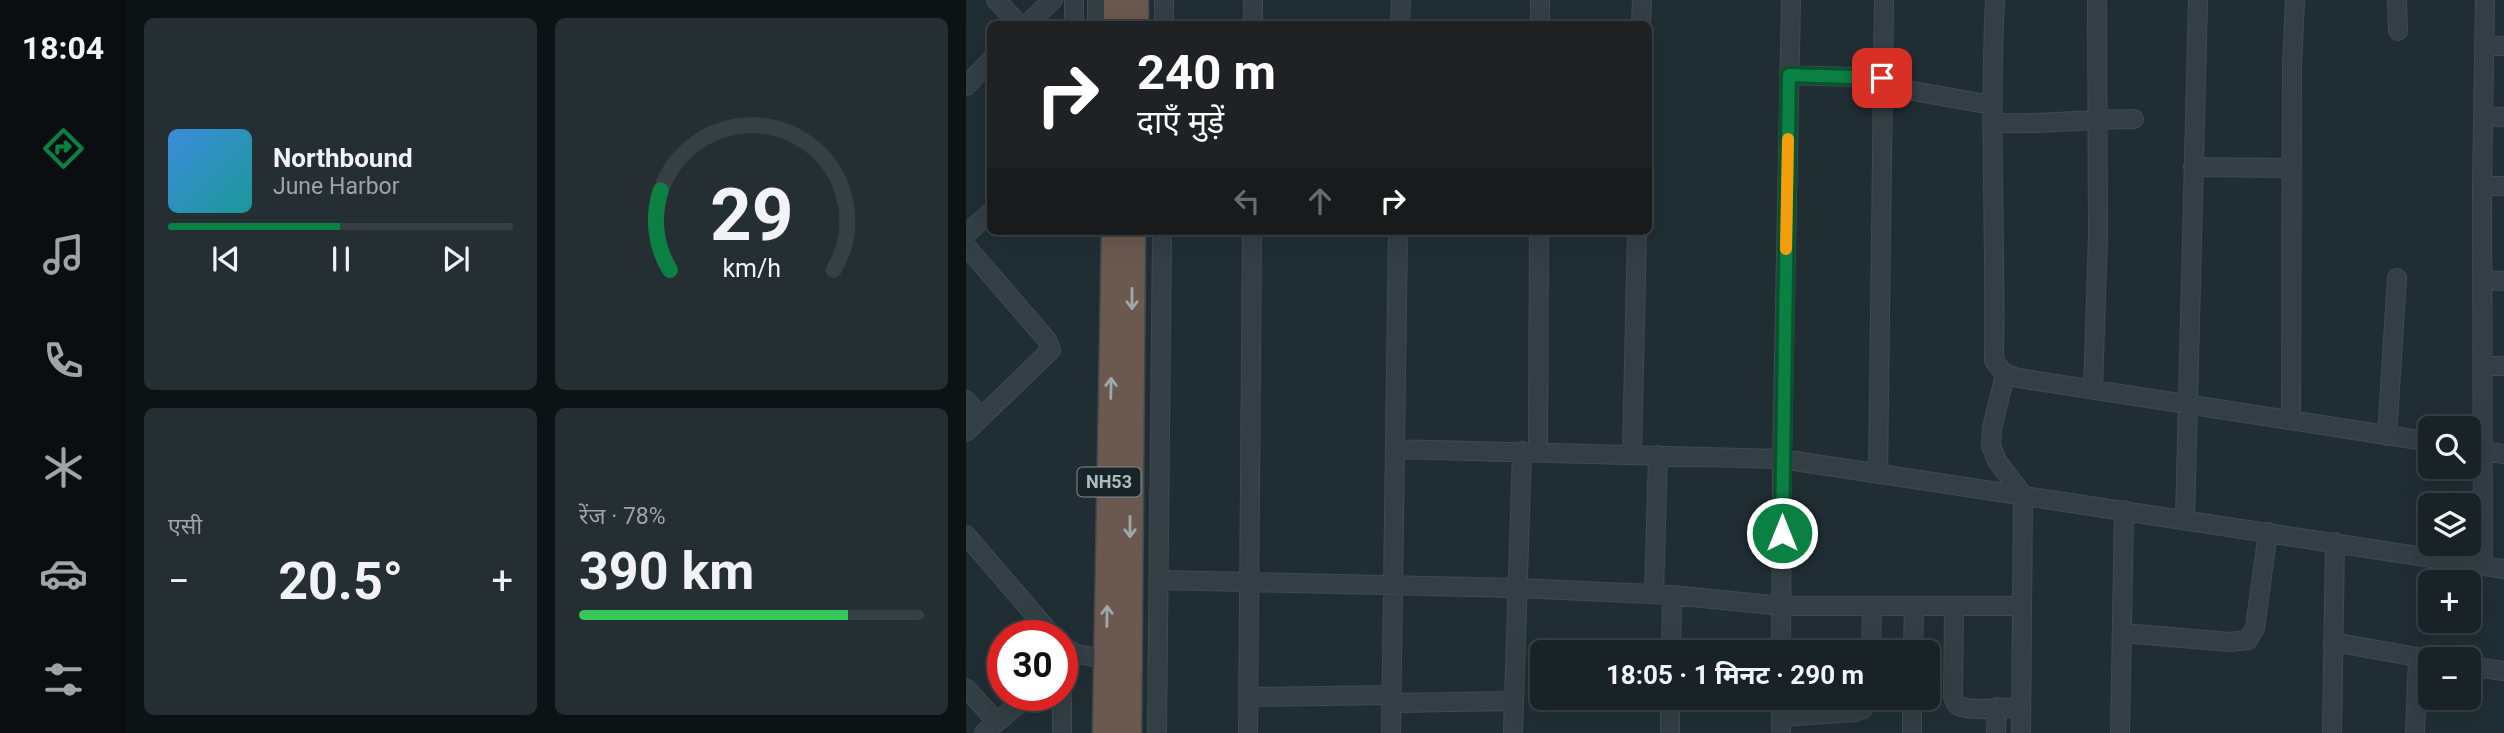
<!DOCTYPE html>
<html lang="hi">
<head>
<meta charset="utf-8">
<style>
	:root { --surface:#182227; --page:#252f33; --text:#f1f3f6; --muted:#9fa4a7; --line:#363f44; --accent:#0b8043 }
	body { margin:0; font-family:Roboto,"Noto Sans Devanagari",sans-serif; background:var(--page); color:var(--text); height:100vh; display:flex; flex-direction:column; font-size:26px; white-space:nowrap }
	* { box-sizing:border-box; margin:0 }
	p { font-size:23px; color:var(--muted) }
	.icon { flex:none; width:38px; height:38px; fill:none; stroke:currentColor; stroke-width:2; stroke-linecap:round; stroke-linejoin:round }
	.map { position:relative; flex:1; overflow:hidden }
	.details { display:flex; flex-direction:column; gap:18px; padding:18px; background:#0d1315; width:840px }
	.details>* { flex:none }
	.hud { position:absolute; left:21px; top:21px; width:665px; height:214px; border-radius:10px; box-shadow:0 7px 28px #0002,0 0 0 2px var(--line); background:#202124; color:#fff; overflow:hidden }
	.fabs { position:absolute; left:1452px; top:416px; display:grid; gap:14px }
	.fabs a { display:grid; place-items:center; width:63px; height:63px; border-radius:10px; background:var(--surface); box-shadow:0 7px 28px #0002,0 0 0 2px var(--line); font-size:35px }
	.speed { position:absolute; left:21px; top:620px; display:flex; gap:14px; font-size:35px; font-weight:700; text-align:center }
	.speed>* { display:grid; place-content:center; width:91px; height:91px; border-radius:50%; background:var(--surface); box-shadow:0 7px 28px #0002,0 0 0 2px var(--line); line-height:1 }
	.speed .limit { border:10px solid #d22; background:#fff; color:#111 }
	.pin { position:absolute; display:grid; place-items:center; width:60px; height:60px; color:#fff; margin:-30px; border-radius:14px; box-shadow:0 4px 10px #0006 }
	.me { position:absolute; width:77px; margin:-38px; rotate:0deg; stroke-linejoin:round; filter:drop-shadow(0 0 5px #0008) }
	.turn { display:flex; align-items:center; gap:24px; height:147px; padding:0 35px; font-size:32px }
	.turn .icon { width:91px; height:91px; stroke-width:2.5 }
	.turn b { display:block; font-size:49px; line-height:60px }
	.lanes { display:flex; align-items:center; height:66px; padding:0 35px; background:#0003; justify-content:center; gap:35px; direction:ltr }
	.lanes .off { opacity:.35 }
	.big { font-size:52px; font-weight:700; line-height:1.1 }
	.details .card { flex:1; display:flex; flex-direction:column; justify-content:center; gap:10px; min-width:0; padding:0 24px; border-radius:10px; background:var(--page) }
	.details .dial { align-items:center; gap:0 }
	.dial svg { height:182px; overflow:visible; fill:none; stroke:var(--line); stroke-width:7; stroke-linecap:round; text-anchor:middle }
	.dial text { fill:var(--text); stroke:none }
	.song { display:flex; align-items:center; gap:21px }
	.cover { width:84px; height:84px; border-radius:10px; background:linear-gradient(135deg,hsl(210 70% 55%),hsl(180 70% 35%)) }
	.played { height:7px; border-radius:4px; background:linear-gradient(90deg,var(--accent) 50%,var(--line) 50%) }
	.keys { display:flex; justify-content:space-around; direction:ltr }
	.heat { display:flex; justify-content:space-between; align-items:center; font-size:38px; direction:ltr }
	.charge { height:10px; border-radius:5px; background:linear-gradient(90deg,#34c759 78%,var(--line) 0) }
	.details .tiles { flex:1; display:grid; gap:18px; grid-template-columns:repeat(2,1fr) }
	.trip { position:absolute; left:564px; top:640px; width:410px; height:70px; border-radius:10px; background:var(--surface); box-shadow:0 7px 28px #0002,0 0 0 2px var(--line); font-weight:700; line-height:70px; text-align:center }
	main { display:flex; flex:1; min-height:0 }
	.tabs { display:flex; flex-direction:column; width:126px; justify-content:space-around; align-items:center; background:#0a0e10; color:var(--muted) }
	.tabs .icon { width:49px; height:49px }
	.tabs .current { color:var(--accent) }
	.tabs b { font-size:32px; color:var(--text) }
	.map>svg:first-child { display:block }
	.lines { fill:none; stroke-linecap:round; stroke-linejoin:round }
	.minor-casing { stroke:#3f4b51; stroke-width:20 }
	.highway-casing { stroke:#3d4a4f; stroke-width:27 }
	.minor { stroke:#333f45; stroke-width:18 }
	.highway { stroke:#6b5950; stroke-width:24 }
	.oneway { stroke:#a0a7ab }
	.route-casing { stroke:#07532c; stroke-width:18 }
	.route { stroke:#0b8043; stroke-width:12 }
	.slow { stroke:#f59e0b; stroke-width:12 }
	.labels { text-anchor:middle; stroke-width:7; stroke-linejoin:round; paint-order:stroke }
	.shield { fill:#192429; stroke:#818e94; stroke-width:2 }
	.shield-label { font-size:18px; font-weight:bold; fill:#adbbc2 }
</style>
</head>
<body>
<main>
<nav class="tabs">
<b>18:04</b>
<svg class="icon current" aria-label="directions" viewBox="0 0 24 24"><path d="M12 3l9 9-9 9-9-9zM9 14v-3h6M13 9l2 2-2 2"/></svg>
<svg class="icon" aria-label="music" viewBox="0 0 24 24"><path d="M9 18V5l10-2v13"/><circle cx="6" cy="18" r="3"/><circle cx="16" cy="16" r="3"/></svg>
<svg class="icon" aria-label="phone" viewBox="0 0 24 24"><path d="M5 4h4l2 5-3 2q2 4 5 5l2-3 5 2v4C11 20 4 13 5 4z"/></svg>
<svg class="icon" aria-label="climate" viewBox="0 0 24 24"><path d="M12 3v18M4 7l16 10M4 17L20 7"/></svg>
<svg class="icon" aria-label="car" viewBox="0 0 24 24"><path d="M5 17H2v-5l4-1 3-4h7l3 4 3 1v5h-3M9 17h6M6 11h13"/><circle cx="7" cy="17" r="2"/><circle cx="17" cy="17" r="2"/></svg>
<svg class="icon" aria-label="filters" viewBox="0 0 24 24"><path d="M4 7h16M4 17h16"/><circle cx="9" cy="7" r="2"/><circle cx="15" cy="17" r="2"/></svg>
</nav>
<section class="details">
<div class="tiles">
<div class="card">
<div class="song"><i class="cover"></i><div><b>Northbound</b><p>June Harbor</p></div></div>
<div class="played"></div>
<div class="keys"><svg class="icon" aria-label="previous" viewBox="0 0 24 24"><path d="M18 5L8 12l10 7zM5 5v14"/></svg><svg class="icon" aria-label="pause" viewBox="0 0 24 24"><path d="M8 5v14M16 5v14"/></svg><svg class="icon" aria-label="next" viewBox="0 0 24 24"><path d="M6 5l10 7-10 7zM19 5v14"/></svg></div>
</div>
<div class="card dial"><svg viewBox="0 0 100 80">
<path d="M14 69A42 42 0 1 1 86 69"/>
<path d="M14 69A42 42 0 0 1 10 34" stroke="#0b8043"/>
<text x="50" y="56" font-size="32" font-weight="700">29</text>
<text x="50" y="72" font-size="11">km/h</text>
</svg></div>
<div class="card"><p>एसी</p>
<div class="heat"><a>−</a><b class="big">20.5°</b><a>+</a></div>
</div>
<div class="card"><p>रेंज · 78%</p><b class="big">390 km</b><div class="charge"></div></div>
</div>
</section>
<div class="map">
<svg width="1538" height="733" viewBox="0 0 1538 733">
	<rect width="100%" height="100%" fill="#202e34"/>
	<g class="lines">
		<defs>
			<path id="minor" d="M30,0L53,24
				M1029,0C1023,120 1030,240 1028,360C1035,372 1040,375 1053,378L1465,442
				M1431,0L1432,31
				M61,24L87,0
				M108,24V0
				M131,24V0
				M198,24V0
				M287,24V0
				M434,24L435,0
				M574,24V0
				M675,24L676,0
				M1518,46H1538
				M823,75L916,78L941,90L1026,105
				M0,86L24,61
				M1518,116L1538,117
				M1026,123C1073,125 1120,119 1168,119
				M1227,167L1326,168
				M1516,186H1538
				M0,234L24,213
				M0,246L81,340L85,350L0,432
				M1518,280L1538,281
				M1517,366H1538
				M1039,375L1026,428L1025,446L1031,461L1057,495L1055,733
				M1127,390L1132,236L1131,0
				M0,400L15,417
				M1325,420L1326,66L1329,0
				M1421,436L1431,278
				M429,449L816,459L1538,569
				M1503,449L1538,454
				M572,451L573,231
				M666,454L671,231
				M912,474L918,0
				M1219,520L1232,0
				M0,535L86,635
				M1517,566L1516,186L1519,0
				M194,580L550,588L706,595L816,606H1056
				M688,594L692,455
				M988,607L987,697C989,701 989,704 993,706C1005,712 1041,707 1055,707
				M1156,633L1264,642L1282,640L1289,628L1302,532
				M1367,642L1468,660
				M96,646L111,654L140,659
				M705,653L706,595
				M815,653L816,459L825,0
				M905,653L906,607
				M947,653L948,607
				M1503,666L1538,671
				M0,688L31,722
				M96,693V666
				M282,697L425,695
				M425,703L548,701
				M815,717L889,712L897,709L903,698
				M18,733L63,695
				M96,733V695
				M191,733L196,231
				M282,733L286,231
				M425,733L432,231
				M547,733L556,451
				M704,733V698
				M815,733V698
				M946,733V698
				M1030,733L1031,707
				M1154,733L1158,510
				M1366,733L1369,542
				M1449,733L1452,657"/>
			<path id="highway" d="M150,24V0
				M170,24V0
				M139,733L148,231
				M163,733L167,231"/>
		</defs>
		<!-- minor casing -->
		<use href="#minor" class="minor-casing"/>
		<!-- highway casing -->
		<use href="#highway" class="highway-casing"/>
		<!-- minor -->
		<use href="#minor" class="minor"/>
		<!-- highway -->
		<use href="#highway" class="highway"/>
	</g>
	<!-- one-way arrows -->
	<defs><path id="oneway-shaft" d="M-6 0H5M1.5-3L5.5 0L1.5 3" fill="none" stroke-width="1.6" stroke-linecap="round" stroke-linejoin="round" transform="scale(1.75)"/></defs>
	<g class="oneway">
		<use href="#oneway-shaft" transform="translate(166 299) rotate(90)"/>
		<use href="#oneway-shaft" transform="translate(145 388) rotate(-89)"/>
		<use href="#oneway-shaft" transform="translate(164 527) rotate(90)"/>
		<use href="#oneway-shaft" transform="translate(141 616) rotate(-89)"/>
	</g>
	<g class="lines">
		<defs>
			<path id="route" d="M816,533L823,75L916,78"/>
		</defs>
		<!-- route casing -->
		<use href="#route" class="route-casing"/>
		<!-- route -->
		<use href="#route" class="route"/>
		<!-- slow -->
		<path class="slow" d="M820,249L822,139"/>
	</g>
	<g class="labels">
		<!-- shield labels -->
		<rect class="shield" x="111.5" y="467.5" width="63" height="29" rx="5"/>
		<g class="shield-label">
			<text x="143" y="488">NH53</text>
		</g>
	</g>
</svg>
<div class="fabs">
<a><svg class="icon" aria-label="search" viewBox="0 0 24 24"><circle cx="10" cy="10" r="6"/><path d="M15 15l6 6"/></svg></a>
<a><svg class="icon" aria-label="layers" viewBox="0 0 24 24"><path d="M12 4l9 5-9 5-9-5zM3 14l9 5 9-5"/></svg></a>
<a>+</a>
<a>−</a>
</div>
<div class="speed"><div class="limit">30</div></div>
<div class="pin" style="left:916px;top:78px;background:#d93025"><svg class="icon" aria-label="arrive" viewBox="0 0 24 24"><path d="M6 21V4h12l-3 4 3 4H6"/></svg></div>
<svg class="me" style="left:816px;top:533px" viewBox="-20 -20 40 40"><circle r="17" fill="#0b8043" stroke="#fff" stroke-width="3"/><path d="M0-11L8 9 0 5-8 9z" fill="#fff"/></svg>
<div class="trip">18:05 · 1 मिनट · 290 m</div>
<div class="hud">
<div class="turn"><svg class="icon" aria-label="right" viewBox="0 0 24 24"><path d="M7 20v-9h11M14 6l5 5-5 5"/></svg><div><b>240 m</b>दाएँ मुड़ें</div></div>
<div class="lanes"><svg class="icon off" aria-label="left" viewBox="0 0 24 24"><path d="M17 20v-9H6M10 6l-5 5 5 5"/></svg><svg class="icon off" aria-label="ahead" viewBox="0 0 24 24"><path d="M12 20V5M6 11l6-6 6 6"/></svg><svg class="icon" aria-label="right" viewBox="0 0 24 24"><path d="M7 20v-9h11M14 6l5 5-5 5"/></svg></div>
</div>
</div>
</main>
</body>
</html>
